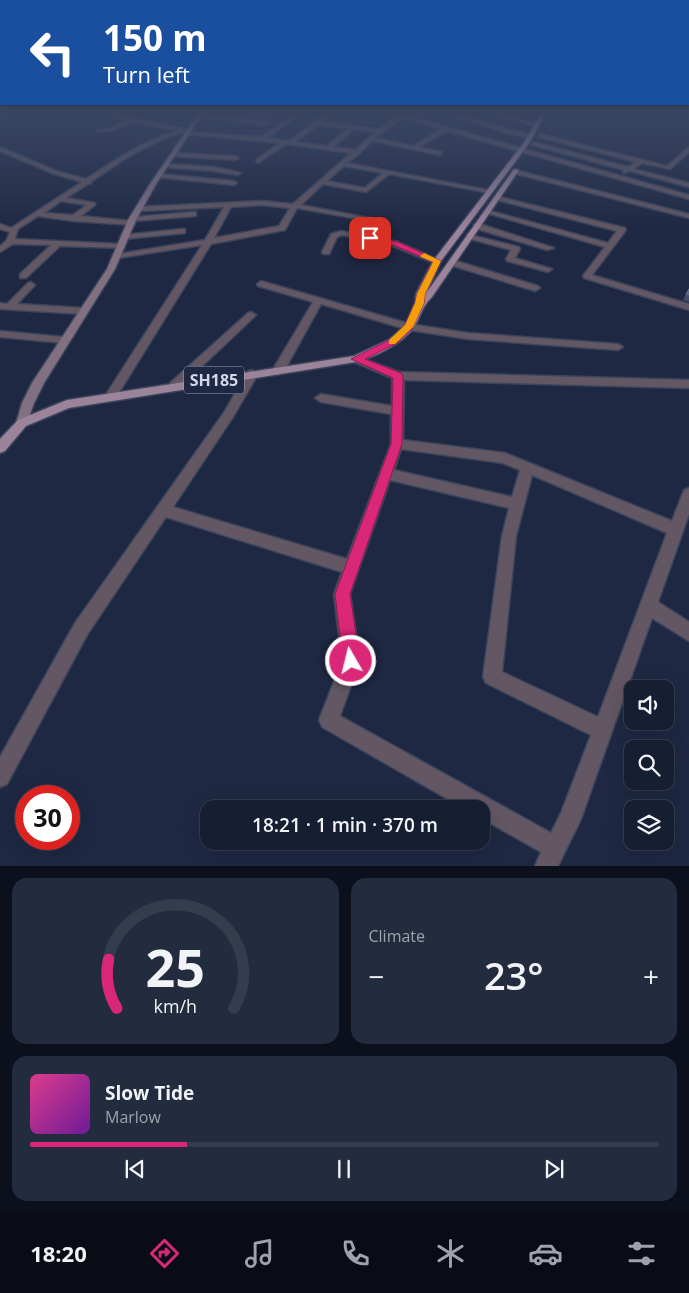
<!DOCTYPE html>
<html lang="en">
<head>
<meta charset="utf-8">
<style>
	:root { --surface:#161e32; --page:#232b3e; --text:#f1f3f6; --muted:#9ea2ac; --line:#353c4d; --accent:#db2777 }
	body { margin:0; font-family:"Open Sans",sans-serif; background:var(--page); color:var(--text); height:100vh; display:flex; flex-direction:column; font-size:19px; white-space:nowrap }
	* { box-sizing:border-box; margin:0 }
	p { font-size:16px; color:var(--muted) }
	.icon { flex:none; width:28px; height:28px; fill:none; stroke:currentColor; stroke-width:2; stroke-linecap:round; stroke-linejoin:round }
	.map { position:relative; height:866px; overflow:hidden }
	.panel { display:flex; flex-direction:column; gap:12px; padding:12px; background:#0c101c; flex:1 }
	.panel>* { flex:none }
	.banner { position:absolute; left:0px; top:0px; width:690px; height:105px; box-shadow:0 5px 20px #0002,0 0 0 1px var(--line); background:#1a4fa0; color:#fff; overflow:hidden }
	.buttons { position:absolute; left:624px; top:680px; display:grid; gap:10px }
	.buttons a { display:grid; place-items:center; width:50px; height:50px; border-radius:10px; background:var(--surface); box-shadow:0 5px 20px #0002,0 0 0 1px var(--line); font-size:25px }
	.speed { position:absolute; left:15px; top:785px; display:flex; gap:10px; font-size:25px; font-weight:700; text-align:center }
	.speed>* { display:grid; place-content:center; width:65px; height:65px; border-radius:50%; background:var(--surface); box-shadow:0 5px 20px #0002,0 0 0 1px var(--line); line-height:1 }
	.speed .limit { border:8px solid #d22; background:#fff; color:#111 }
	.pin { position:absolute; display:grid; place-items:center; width:42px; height:42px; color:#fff; margin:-21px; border-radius:10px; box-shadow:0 2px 8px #0006 }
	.me { position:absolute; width:55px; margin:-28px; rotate:352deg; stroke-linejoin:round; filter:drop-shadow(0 0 4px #0008) }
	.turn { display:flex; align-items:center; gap:18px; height:105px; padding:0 20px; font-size:22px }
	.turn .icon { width:65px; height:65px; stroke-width:2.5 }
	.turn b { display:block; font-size:35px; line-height:42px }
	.big { font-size:38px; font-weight:600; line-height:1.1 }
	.panel .card { flex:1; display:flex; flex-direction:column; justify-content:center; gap:8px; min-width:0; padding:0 18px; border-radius:15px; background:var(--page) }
	.panel .dial { align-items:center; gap:0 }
	.dial svg { height:130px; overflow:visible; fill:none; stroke:var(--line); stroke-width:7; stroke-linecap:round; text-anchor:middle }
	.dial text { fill:var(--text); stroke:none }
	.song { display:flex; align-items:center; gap:15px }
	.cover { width:60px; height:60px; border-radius:8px; background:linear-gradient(135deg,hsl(330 70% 55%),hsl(280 70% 35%)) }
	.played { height:5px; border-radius:2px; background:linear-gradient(90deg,var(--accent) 25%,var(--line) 25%) }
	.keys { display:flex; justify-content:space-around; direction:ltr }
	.heat { display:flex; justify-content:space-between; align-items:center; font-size:28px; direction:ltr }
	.panel .tiles { flex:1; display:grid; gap:12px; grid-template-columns:1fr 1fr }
	.card:last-child { grid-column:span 2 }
	.trip { position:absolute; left:200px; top:800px; width:290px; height:50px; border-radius:15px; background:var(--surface); box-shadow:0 5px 20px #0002,0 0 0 1px var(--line); font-weight:600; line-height:50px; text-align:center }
	.tab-bar { display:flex; height:80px; justify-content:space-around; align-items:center; background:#090c14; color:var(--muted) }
	.tab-bar .icon { width:35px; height:35px }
	.tab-bar .current { color:var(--accent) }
	.tab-bar b { font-size:22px; color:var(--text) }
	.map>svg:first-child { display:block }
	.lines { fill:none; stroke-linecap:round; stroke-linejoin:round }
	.minor-casing { stroke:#3b445d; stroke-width:3 }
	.secondary-casing { stroke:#3b445d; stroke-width:3 }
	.primary-casing { stroke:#3b445d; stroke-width:3 }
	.minor { fill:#625762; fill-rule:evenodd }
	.secondary { fill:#827081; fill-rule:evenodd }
	.primary { fill:#9b839a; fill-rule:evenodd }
	.wall { fill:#434c69 }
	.building { fill:#525c77; stroke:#666f89 }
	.route { fill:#db2777; stroke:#8e194d }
	.slow { fill:#f59e0b }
	.labels { text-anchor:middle; stroke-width:5; stroke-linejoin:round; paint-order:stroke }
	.shield { fill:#1e2842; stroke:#9ba3b8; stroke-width:1 }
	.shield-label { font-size:16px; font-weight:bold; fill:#d1d8ea }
</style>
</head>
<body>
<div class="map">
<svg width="689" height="866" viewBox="0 0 689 866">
	<rect width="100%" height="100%" fill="#1e2842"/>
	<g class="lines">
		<defs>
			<path id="minor" d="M99,110L184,129L191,127L194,129L167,137L131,155L92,181L91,183L88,184L66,198L95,203V205L81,216L131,221L135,223L134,225L73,221L38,216L18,229L15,239L121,244H124V248L60,246L26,278H20V274L51,245L13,244L0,252V246L6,241L10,232L0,229V224L11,228L82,182L52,173L0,151V147L56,171L86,179C115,160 144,140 178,131L133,122L113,130L97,132V130L110,128L128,120L98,112ZM61,201L87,205L73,215L44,213Z
				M300,110H305L267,138L289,141L330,110H335L321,122L379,129L398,117L377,110C386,110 395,115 404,115C412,116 419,110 427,110L411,117L689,195V199L447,131L419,147L442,152L440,155L372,141L360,153L347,163L493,191L490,193L389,174L366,192L323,184L301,205L380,220L376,222L297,208L285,230L211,244L115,399H107L105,396L107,393L202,245L118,258L114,256L118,254L205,240L224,207L140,211H137V207L262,201L293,204L351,153L286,144L258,163L256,160L280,143L185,134L188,132L261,137ZM402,118L442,129L413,146L375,138ZM318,125L348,129L327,146L295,142ZM354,129L375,132L355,150L333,147ZM344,166L383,173L365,188L327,181ZM262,205L290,208L279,226L214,238L231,207Z
				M480,110H487L539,125L534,126Z
				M448,112L534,136L531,138L507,133L448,114Z
				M253,113L275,115L277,116L275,117L251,115Z
				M199,114L264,121L267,123L264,125L197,116Z
				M540,134L667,166L689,147V152L670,169L642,163L634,169L689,183V187L630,171L623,173L624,170L532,145L534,142L628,167L636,162L538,137Z
				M174,153L236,156L239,158L236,160L172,156Z
				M166,164L214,167L241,173L238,175L214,171L164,167Z
				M515,170L689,214V218L513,173L512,172Z
				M159,174L234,181L237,183L234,185L157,177L156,176Z
				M496,196L625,228L626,230L592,275L689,304V310L584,278L583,276L605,247L483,212L487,210L608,243L617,231L494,199V197Z
				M193,212H196V216L133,221L129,219L133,217Z
				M474,224H480L554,248L547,250L474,228Z
				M182,229H185V233L124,239L120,237L124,235Z
				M341,231L398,242L441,261L434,263L393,246L342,235L337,237L329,254H323L322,252L331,234Z
				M467,234L519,247L520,249L515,258L552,269L548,272L507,261L506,259L511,250L467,238Z
				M453,260L538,286L540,288L535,291L532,290L450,265V261Z
				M261,281L410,324L468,333L618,344L623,347L618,350L468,339L409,330L321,304L284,371L278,375L272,371L313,302L258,286L257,284Z
				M31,282L35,285L17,304L84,308L89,311L84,314L0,309V303L7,304L28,283Z
				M251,312L256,315L254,317L178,389H170L168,386L170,383L248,313Z
				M0,331L64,337L69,340L64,343L0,337Z
				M356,356L399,372L689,380V388L404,380L403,440L505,453L672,521L684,490L689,488V514L658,602L689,622V641L652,618L581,819L558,866H535L541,852L481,818V809H465L322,727L319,720L342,661L334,594L342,572L166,517L87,635L7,784L0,787V757L75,623L225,411L248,371L252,370L258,374L233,417L173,507L347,559L391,444V414L321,402L315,398L321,394L392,406V378L352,361L351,359ZM401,449L503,463L520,470L512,497L394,470ZM532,475L667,533L598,717L502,672L516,536ZM390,480L509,508L502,536L483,677L486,683L591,735L561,813L551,833L340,716L360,661L350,594Z"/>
			<path id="secondary" d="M201,110H205L156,184L136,220L115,269L44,383L34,403L26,426H18L16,423L22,403L32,383L107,269L128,220L150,184Z"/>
			<path id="primary" d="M543,110H547L530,142L441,261L427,292L514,169L519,170L432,297C422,306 421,316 414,327C404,343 373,358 356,362L69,408L26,426L5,451L0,453V439L18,420L67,400L354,356L390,339L405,326L415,303L416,294L433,261L525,141Z"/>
		</defs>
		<!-- minor casing -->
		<use href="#minor" class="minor-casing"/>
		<!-- secondary casing -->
		<use href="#secondary" class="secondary-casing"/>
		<!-- primary casing -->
		<use href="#primary" class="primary-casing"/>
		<!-- minor -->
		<use href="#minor" class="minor"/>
		<!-- secondary -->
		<use href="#secondary" class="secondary"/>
		<!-- primary -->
		<use href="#primary" class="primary"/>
	</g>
	<!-- wall -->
	<path class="wall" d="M689,288V302L683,300Z"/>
	<!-- building -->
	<path class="building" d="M689,289V295L686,294Z"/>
	<!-- sky -->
	<linearGradient id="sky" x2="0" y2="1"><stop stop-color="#101624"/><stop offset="0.48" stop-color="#3b4865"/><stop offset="1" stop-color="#3b4865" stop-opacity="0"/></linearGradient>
	<rect width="689" height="231" fill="url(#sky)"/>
	<!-- route -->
	<path class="route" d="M368,236L398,242L441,261L425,294L424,303L412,329L397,343L365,359L401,373L403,376L402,444L350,594L360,661L357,667L351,669L346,667L343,661L335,594L391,444L393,378L351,359L391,339L405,325L415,303L417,294L433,262L393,245L368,239Z"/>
	<!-- slow -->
	<path class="slow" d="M424,253L441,261L425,294L424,303L413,327L395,344H389V340L405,325L415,303L417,294L433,262L421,257L420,256Z"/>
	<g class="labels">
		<!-- shield labels -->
		<rect class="shield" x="184" y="366.5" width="60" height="27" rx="4"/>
		<g class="shield-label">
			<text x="214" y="386">SH185</text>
		</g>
	</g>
</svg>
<div class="buttons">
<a><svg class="icon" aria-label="sound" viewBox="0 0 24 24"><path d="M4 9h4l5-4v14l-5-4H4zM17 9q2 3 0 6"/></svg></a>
<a><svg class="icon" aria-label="search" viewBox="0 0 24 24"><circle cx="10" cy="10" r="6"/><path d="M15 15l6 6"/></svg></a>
<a><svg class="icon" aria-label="layers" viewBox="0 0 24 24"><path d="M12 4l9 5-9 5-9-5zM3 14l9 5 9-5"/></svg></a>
</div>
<div class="speed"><div class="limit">30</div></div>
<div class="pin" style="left:370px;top:238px;background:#d93025"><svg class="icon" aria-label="arrive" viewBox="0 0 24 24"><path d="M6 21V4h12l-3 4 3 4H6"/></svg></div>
<svg class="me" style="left:351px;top:661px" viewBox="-20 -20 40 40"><circle r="17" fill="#db2777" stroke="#fff" stroke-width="3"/><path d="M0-11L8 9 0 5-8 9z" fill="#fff"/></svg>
<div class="trip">18:21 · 1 min · 370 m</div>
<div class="banner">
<div class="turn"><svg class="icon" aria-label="left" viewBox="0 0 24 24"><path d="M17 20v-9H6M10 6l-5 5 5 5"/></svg><div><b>150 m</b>Turn left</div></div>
</div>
</div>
<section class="panel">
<div class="tiles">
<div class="card dial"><svg viewBox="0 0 100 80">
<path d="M14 69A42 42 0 1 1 86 69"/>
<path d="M14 69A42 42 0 0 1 9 39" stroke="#db2777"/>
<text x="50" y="56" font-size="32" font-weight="700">25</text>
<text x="50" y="72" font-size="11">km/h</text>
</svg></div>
<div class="card"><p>Climate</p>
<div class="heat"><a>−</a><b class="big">23°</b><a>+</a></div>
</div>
<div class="card">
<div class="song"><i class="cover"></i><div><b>Slow Tide</b><p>Marlow</p></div></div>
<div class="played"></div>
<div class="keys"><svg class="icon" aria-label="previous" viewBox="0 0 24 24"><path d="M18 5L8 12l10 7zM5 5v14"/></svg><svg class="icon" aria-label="pause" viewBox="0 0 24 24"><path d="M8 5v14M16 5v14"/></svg><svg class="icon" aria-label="next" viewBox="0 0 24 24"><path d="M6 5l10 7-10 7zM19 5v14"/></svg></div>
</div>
</div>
</section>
<nav class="tab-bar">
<b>18:20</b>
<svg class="icon current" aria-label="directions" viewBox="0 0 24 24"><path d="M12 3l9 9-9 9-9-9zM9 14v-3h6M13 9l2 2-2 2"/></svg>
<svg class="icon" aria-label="music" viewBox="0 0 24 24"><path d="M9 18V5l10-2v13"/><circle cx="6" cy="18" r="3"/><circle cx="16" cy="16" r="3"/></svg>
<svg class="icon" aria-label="phone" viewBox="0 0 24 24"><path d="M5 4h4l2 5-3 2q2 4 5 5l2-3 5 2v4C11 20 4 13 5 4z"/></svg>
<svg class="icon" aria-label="climate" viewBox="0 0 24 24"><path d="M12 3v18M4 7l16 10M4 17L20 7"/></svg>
<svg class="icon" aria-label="car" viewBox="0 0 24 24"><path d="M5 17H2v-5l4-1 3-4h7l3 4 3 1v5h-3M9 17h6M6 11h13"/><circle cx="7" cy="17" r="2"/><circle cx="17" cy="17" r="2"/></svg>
<svg class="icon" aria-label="filters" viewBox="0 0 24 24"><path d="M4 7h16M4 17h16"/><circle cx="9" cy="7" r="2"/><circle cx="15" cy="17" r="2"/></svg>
</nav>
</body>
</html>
